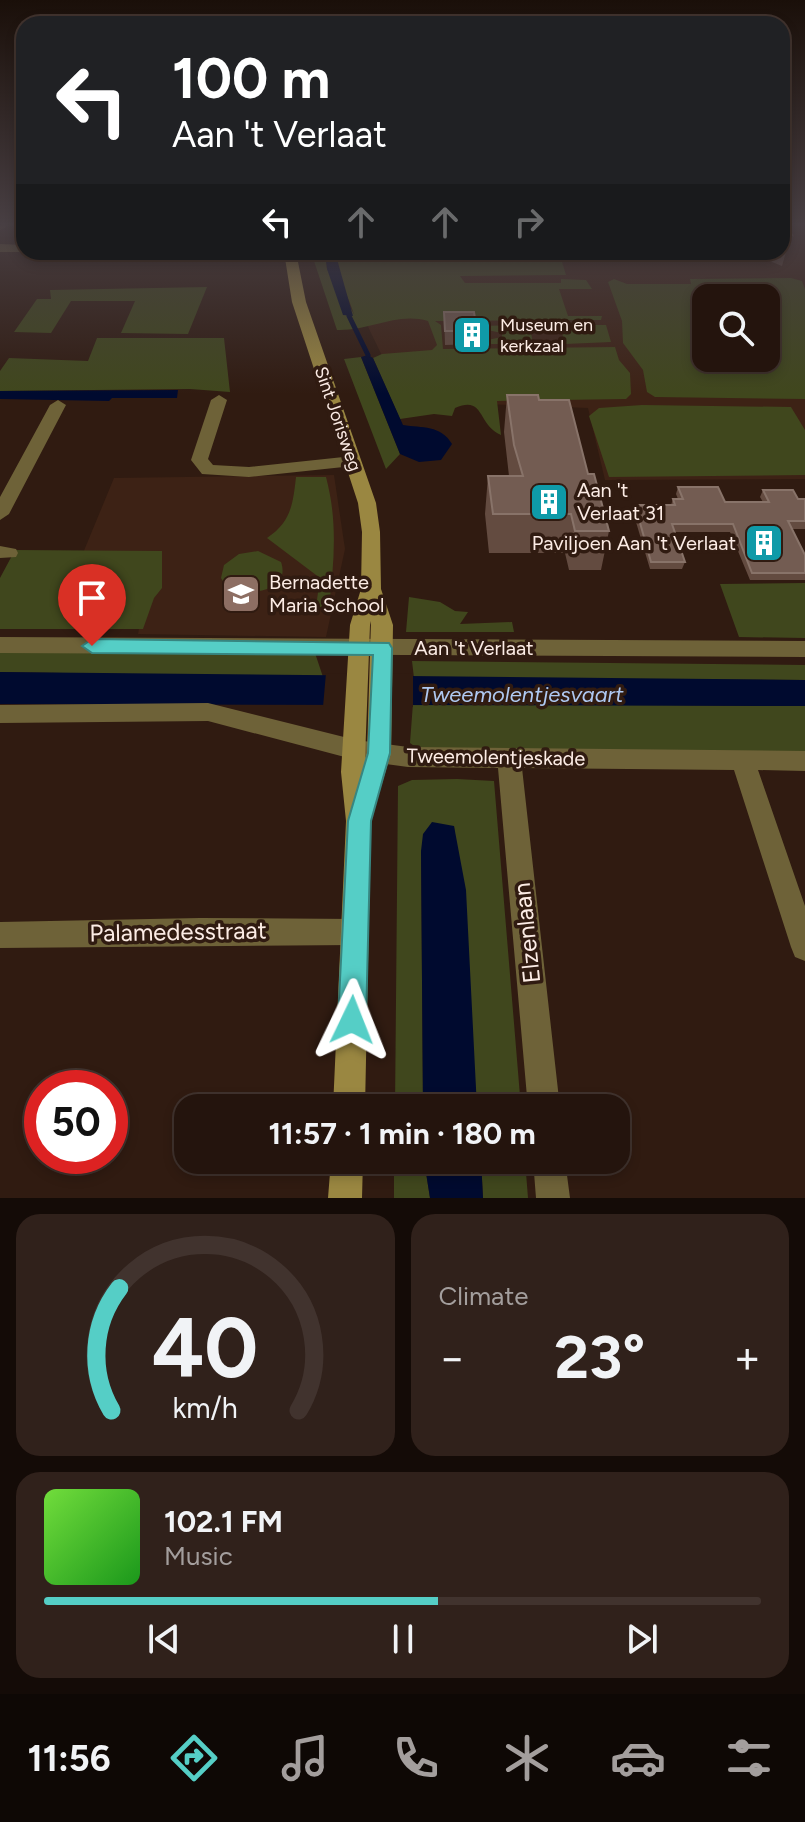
<!DOCTYPE html>
<html lang="en">
<head>
<meta charset="utf-8">
<style>
	:root { --surface:#24140d; --page:#30211b; --text:#f1f3f6; --muted:#a39e9d; --line:#41332e; --accent:#55cec6 }
	body { margin:0; font-family:Figtree,sans-serif; background:var(--page); color:var(--text); height:100vh; display:flex; flex-direction:column; font-size:30px; white-space:nowrap }
	* { box-sizing:border-box; margin:0 }
	p { font-size:26px; color:var(--muted) }
	.icon { flex:none; width:44px; height:44px; fill:none; stroke:currentColor; stroke-width:2; stroke-linecap:round; stroke-linejoin:round }
	.map { position:relative; height:1198px; overflow:hidden }
	.panel { display:flex; flex-direction:column; gap:16px; padding:16px; background:#140b07; flex:1 }
	.panel>* { flex:none }
	.banner { position:absolute; left:16px; top:16px; width:774px; height:244px; border-radius:24px; box-shadow:0 4px 12px #0003,0 0 0 2px var(--line); background:#202124; color:#fff; overflow:hidden }
	.controls { position:absolute; left:692px; top:284px; display:grid; gap:16px }
	.controls a { display:grid; place-items:center; width:88px; height:88px; border-radius:16px; background:var(--surface); box-shadow:0 4px 12px #0003,0 0 0 2px var(--line); font-size:40px }
	.speed { position:absolute; left:24px; top:1070px; display:flex; gap:16px; font-size:40px; font-weight:700; text-align:center }
	.speed>* { display:grid; place-content:center; width:104px; height:104px; border-radius:50%; background:var(--surface); box-shadow:0 4px 12px #0003,0 0 0 2px var(--line); line-height:1 }
	.speed .limit { border:12px solid #d22; background:#fff; color:#111 }
	.pin { position:absolute; display:grid; place-items:center; width:68px; height:68px; color:#fff; margin:-82px -34px; border-radius:50% 50% 50% 0; rotate:-45deg; box-shadow:0 0 8px #0007 }
	.pin .icon { rotate:45deg }
	.me { position:absolute; width:88px; margin:-44px; rotate:2deg; stroke-linejoin:round; filter:drop-shadow(0 0 6px #0008) }
	.turn { display:flex; align-items:center; gap:28px; height:168px; padding:0 24px; font-size:36px }
	.turn .icon { width:104px; height:104px; stroke-width:2.5 }
	.turn b { display:block; font-size:56px; line-height:68px }
	.lanes { display:flex; align-items:center; height:76px; padding:0 24px; background:#0003; justify-content:center; gap:40px; direction:ltr }
	.lanes .off { opacity:.35 }
	.big { font-size:60px; font-weight:700; line-height:1.1 }
	.panel .tile { flex:1; display:flex; flex-direction:column; justify-content:center; gap:12px; min-width:0; padding:0 28px; border-radius:24px; background:var(--page) }
	.panel .dial { align-items:center; gap:0 }
	.dial svg { height:208px; overflow:visible; fill:none; stroke:var(--line); stroke-width:7; stroke-linecap:round; text-anchor:middle }
	.dial text { fill:var(--text); stroke:none }
	.song { display:flex; align-items:center; gap:24px }
	.cover { width:96px; height:96px; border-radius:12px; background:linear-gradient(135deg,hsl(100 70% 55%),hsl(120 70% 35%)) }
	.played { height:8px; border-radius:4px; background:linear-gradient(90deg,var(--accent) 55%,var(--line) 55%) }
	.keys { display:flex; justify-content:space-around; direction:ltr }
	.heat { display:flex; justify-content:space-between; align-items:center; font-size:44px; direction:ltr }
	.panel .tiles { flex:1; display:grid; gap:16px; grid-template-columns:1fr 1fr }
	.tile:last-child { grid-column:span 2 }
	.trip { position:absolute; left:174px; top:1094px; width:456px; height:80px; border-radius:24px; background:var(--surface); box-shadow:0 4px 12px #0003,0 0 0 2px var(--line); font-weight:700; line-height:80px; text-align:center }
	.dock { display:flex; height:128px; justify-content:space-around; align-items:center; background:#0e0805; color:var(--muted) }
	.dock .icon { width:56px; height:56px }
	.dock .current { color:var(--accent) }
	.dock b { font-size:36px; color:var(--text) }
	.map>svg:first-child { display:block }
	.built { fill:#3d2215; fill-rule:evenodd }
	.green { fill:#40471d; fill-rule:evenodd }
	.water { fill:#000a2f }
	.pier { fill:#301b11 }
	.lines { fill:none; stroke-linecap:round; stroke-linejoin:round }
	.stream { stroke:#000a2f; stroke-width:5 }
	.minor { fill:#6e6238; fill-rule:evenodd }
	.secondary { fill:#9a8741; fill-rule:evenodd }
	.wall { fill:#634b40 }
	.building { fill:#735c52; stroke:#887369; stroke-width:2 }
	.route { fill:#55cec6; stroke:#378681; stroke-width:2 }
	.labels { text-anchor:middle; stroke-width:7; stroke-linejoin:round; paint-order:stroke }
	.far-poi-label { font-size:18px; fill:#fcece5; stroke:#301b11; text-anchor:start }
	.far-street-label { font-size:18px; fill:#fcece5; stroke:#301b11 }
	.poi-label { font-size:20px; fill:#fcece5; stroke:#301b11; text-anchor:start }
	.street-label { font-size:20px; fill:#fcece5; stroke:#301b11 }
	.water-label { font-size:22px; font-style:italic; fill:#afc9f2; stroke:#301b11 }
	.near-street-label { font-size:24px; fill:#fcece5; stroke:#301b11 }
</style>
</head>
<body>
<div class="map">
<svg width="805" height="1198" viewBox="0 0 805 1198">
	<rect width="100%" height="100%" fill="#301b11"/>
	<!-- built -->
	<path class="built" d="M782,226H805V479L605,480L588,408L404,401L338,265V252H782ZM706,298H766V358H706Z
		M334,475L345,549L326,637L138,634L153,555L83,553L114,478Z"/>
	<!-- green -->
	<path class="green" d="M311,252H325L327,269L354,314L340,277L335,252H375L381,257H416V252H430L434,260L546,259L549,258L547,252H559L566,275L460,276L465,283H561V279L586,280L592,289H559L568,316H602L601,320L435,321L441,325L443,349L615,347L619,360L630,373L631,394L626,399L497,401L501,435C477,425 485,395 455,408L452,416L434,414L400,419L373,358L382,354L432,350L437,345L428,321C396,312 371,331 337,330Z
		M791,278L802,281L805,289V399L655,397L647,392L643,370L623,343L622,321L608,282L614,279L627,284H691L690,279ZM706,298H766V358H706Z
		M207,287L188,334L121,333L135,301H71L51,333L14,332L37,299H51L50,290Z
		M527,325L530,326L533,344H487V340L502,337V333L482,329L481,326Z
		M560,325H606L611,342L565,344Z
		M97,338H224L230,392L190,389L0,391V371L9,358L88,361Z
		M361,357L400,454L386,469L344,359Z
		M642,405L791,407L805,430V475L609,477L589,416L599,408Z
		M296,477H326C338,522 334,562 329,607H316L320,578L267,538C291,522 293,504 296,477Z
		M15,550L162,551V588L154,598L143,629H0V578Z
		M258,551L281,562C292,594 243,597 225,585L221,578L224,565L239,554Z
		M805,583V638L739,637L720,584Z
		M409,597L440,602L455,611L468,612L460,624L512,622L514,632H406Z
		M0,650L315,653L323,677L0,672Z
		M412,661L805,665V680L414,678Z
		M413,703L805,706V752L424,753L410,743Z
		M457,779L494,781L521,1108H477L454,826L421,851L423,1108H395L398,786L412,780Z
		M394,1160H424L430,1198H394Z
		M481,1160H525L528,1198H483Z"/>
	<!-- water -->
	<path class="water" d="M325,252H335L353,316L343,315L327,269Z
		M368,355L373,358L403,425C422,428 441,425 452,444L441,460L419,462L400,454L361,357Z
		M178,390L177,398H112L109,401L0,399V391Z
		M0,672L805,680V706L0,704Z
		M432,822L454,826L466,890L477,1108H423L421,851L423,834Z
		M424,1160H481L483,1198H430Z"/>
	<!-- pier -->
	<path class="pier" d="M326,673L413,674V707H323Z"/>
	<g class="lines">
		<!-- stream -->
		<path class="stream" d="M349,316L368,355"/>
		<!-- minor -->
		<path class="minor" d="M0,226H6V227L0,230Z
			M0,244L24,245L26,252H0Z
			M108,252L290,254L296,258L290,262L114,256Z
			M219,395L227,400L208,459L213,465L249,467L353,456L361,461L353,466L249,477L202,474L191,460L211,400Z
			M58,400L66,405L9,514L0,520V497L50,405Z
			M0,546L16,549L18,553L16,557L0,558Z
			M0,637L805,641V657L0,653Z
			M208,703L356,740L408,747L805,751V771L758,770L805,906V961L795,957L791,947L734,770L522,768L560,1108H528L498,768L408,767L356,760L208,721L0,723V705Z
			M200,918L355,919L365,923L369,932L365,941L355,945L0,948V922Z
			M533,1160H565L570,1198H536Z"/>
		<!-- secondary -->
		<path class="secondary" d="M284,252H296L306,302L376,503L380,532L381,589L393,625L391,753L371,820L365,1108H333L346,821L341,772L350,625L361,589L362,532L358,503L292,302ZM371,621L367,753L365,759L370,625Z
			M331,1160H363L362,1198H328Z"/>
	</g>
	<!-- wall -->
	<path class="wall" d="M782,226L791,234L782,266L752,254L620,252H782Z
		M469,252H545L544,258H470Z
		M444,312L477,331L476,344L445,345Z
		M507,395L539,400L609,531L601,570H569L565,553H489L485,514L488,476H509L504,432Z
		M678,487L725,502H763L760,497L763,490L798,499H805V529H792L805,555V580H750L730,532H674L685,562L682,569H650L633,512L635,505H671L673,499H678L676,494Z"/>
	<!-- building -->
	<path class="building" d="M782,226H785L791,234L782,230Z
		M444,312H474L477,331H445Z
		M507,395H538L539,400H569L588,474H594L609,531H575L571,514H493L488,476H523L514,445Z
		M678,487H718L725,502H769L763,490H793L798,499H805V521H788L805,555V573H752L733,524H672L685,562H651L635,505H675L673,499H683Z"/>
	<!-- sky -->
	<linearGradient id="sky" x2="0" y2="1"><stop stop-color="#1a0f09"/><stop offset="0.57" stop-color="#483f43"/><stop offset="1" stop-color="#483f43" stop-opacity="0"/></linearGradient>
	<rect width="805" height="394" fill="url(#sky)"/>
	<!-- route -->
	<path class="route" d="M92,639L389,643L392,648L390,753L371,821L366,1020L362,1030L352,1034L342,1030L338,1020L348,821L368,753L373,655L92,653L82,646Z"/>
	<!-- icons -->
	<defs>
		<symbol id="building-square" viewBox="-11 -11 22 22"><rect x="-9" y="-9" width="18" height="18" rx="4" fill="#0f9aa8" stroke="#301b11"/><path d="M-4-6H4V6H1V3H-1V6H-4ZM-2.5-4.3h1.7v1.8h-1.7ZM.8-4.3h1.7v1.8H.8ZM-2.5-1h1.7V.8h-1.7ZM.8-1h1.7V.8H.8Z" fill="#fff"/></symbol>
		<symbol id="school-square" viewBox="-11 -11 22 22"><rect x="-9" y="-9" width="18" height="18" rx="4" fill="#8d6e63" stroke="#301b11"/><path d="M0-5L7-2L0 1L-7-2ZM-4 1L0 2.5L4 1V4Q0 6-4 4Z" fill="#fff"/></symbol>
	</defs>
	<g fill-rule="evenodd">
		<use href="#building-square" x="450" y="313" width="44" height="44"/>
		<use href="#building-square" x="527" y="480" width="44" height="44"/>
		<use href="#building-square" x="742" y="521" width="44" height="44"/>
		<use href="#school-square" x="219" y="572" width="44" height="44"/>
	</g>
	<g class="labels">
		<!-- far-poi labels -->
		<g class="far-poi-label">
			<text x="500" y="331">Museum en<tspan x="500" dy="21">kerkzaal</tspan></text>
		</g>
		<!-- far-street labels -->
		<g class="far-street-label">
			<text transform="translate(338 419) rotate(71)" y="6">Sint Jorisweg</text>
		</g>
		<!-- poi labels -->
		<g class="poi-label">
			<text x="577" y="497">Aan 't<tspan x="577" dy="23">Verlaat 31</tspan></text>
			<text x="736" y="550" text-anchor="end">Paviljoen Aan 't Verlaat</text>
			<text x="269" y="589">Bernadette<tspan x="269" dy="23">Maria School</tspan></text>
		</g>
		<!-- street labels -->
		<g class="street-label">
			<text x="474" y="655">Aan 't Verlaat</text>
			<text transform="translate(496 757) rotate(1)" y="7">Tweemolentjeskade</text>
		</g>
		<!-- water labels -->
		<g class="water-label">
			<text x="522" y="702">Tweemolentjesvaart</text>
		</g>
		<!-- near-street labels -->
		<g class="near-street-label">
			<text transform="translate(178 932) rotate(-1)" y="8">Palamedesstraat</text>
			<text transform="translate(527 933) rotate(-96)" y="8">Elzenlaan</text>
		</g>
	</g>
</svg>
<div class="controls">
<a><svg class="icon" aria-label="search" viewBox="0 0 24 24"><circle cx="10" cy="10" r="6"/><path d="M15 15l6 6"/></svg></a>
</div>
<div class="speed"><div class="limit">50</div></div>
<div class="pin" style="left:92px;top:646px;background:#d93025"><svg class="icon" aria-label="arrive" viewBox="0 0 24 24"><path d="M6 21V4h12l-3 4 3 4H6"/></svg></div>
<svg class="me" style="left:352px;top:1020px" viewBox="-20 -20 40 40"><path d="M0-17L14 15 0 8-14 15z" fill="#55cec6" stroke="#fff" stroke-width="4"/></svg>
<div class="trip">11:57 · 1 min · 180 m</div>
<div class="banner">
<div class="turn"><svg class="icon" aria-label="left" viewBox="0 0 24 24"><path d="M17 20v-9H6M10 6l-5 5 5 5"/></svg><div><b>100 m</b>Aan 't Verlaat</div></div>
<div class="lanes"><svg class="icon" aria-label="left" viewBox="0 0 24 24"><path d="M17 20v-9H6M10 6l-5 5 5 5"/></svg><svg class="icon off" aria-label="ahead" viewBox="0 0 24 24"><path d="M12 20V5M6 11l6-6 6 6"/></svg><svg class="icon off" aria-label="ahead" viewBox="0 0 24 24"><path d="M12 20V5M6 11l6-6 6 6"/></svg><svg class="icon off" aria-label="right" viewBox="0 0 24 24"><path d="M7 20v-9h11M14 6l5 5-5 5"/></svg></div>
</div>
</div>
<section class="panel">
<div class="tiles">
<div class="tile dial"><svg viewBox="0 0 100 80">
<path d="M14 69A42 42 0 1 1 86 69"/>
<path d="M14 69A42 42 0 0 1 17 22" stroke="#55cec6"/>
<text x="50" y="56" font-size="32" font-weight="700">40</text>
<text x="50" y="72" font-size="11">km/h</text>
</svg></div>
<div class="tile"><p>Climate</p>
<div class="heat"><a>−</a><b class="big">23°</b><a>+</a></div>
</div>
<div class="tile">
<div class="song"><i class="cover"></i><div><b>102.1 FM</b><p>Music</p></div></div>
<div class="played"></div>
<div class="keys"><svg class="icon" aria-label="previous" viewBox="0 0 24 24"><path d="M18 5L8 12l10 7zM5 5v14"/></svg><svg class="icon" aria-label="pause" viewBox="0 0 24 24"><path d="M8 5v14M16 5v14"/></svg><svg class="icon" aria-label="next" viewBox="0 0 24 24"><path d="M6 5l10 7-10 7zM19 5v14"/></svg></div>
</div>
</div>
</section>
<nav class="dock">
<b>11:56</b>
<svg class="icon current" aria-label="directions" viewBox="0 0 24 24"><path d="M12 3l9 9-9 9-9-9zM9 14v-3h6M13 9l2 2-2 2"/></svg>
<svg class="icon" aria-label="music" viewBox="0 0 24 24"><path d="M9 18V5l10-2v13"/><circle cx="6" cy="18" r="3"/><circle cx="16" cy="16" r="3"/></svg>
<svg class="icon" aria-label="phone" viewBox="0 0 24 24"><path d="M5 4h4l2 5-3 2q2 4 5 5l2-3 5 2v4C11 20 4 13 5 4z"/></svg>
<svg class="icon" aria-label="climate" viewBox="0 0 24 24"><path d="M12 3v18M4 7l16 10M4 17L20 7"/></svg>
<svg class="icon" aria-label="car" viewBox="0 0 24 24"><path d="M5 17H2v-5l4-1 3-4h7l3 4 3 1v5h-3M9 17h6M6 11h13"/><circle cx="7" cy="17" r="2"/><circle cx="17" cy="17" r="2"/></svg>
<svg class="icon" aria-label="filters" viewBox="0 0 24 24"><path d="M4 7h16M4 17h16"/><circle cx="9" cy="7" r="2"/><circle cx="15" cy="17" r="2"/></svg>
</nav>
</body>
</html>
